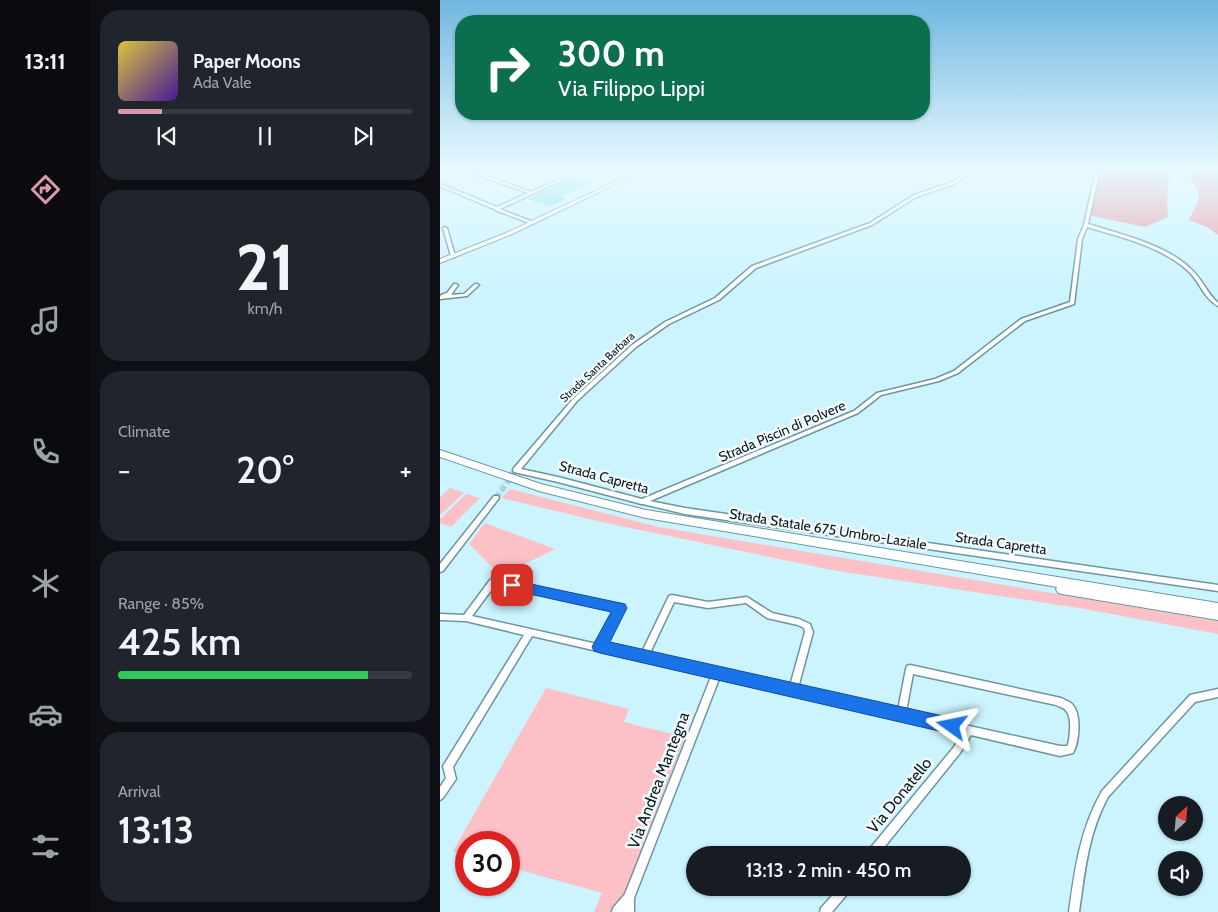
<!DOCTYPE html>
<html lang="en">
<head>
<meta charset="utf-8">
<style>
	:root { --surface:#171b24; --page:#20242c; --text:#f1f3f6; --muted:#9ea1a6; --line:#363941; --accent:#d999aa }
	body { margin:0; font-family:Cabin,sans-serif; background:var(--page); color:var(--text); height:100vh; display:flex; flex-direction:column; font-size:19px; white-space:nowrap }
	* { box-sizing:border-box; margin:0 }
	p { font-size:16px; color:var(--muted) }
	.icon { flex:none; width:28px; height:28px; fill:none; stroke:currentColor; stroke-width:2; stroke-linecap:round; stroke-linejoin:round }
	.map { position:relative; flex:1; overflow:hidden }
	.sheet { display:flex; flex-direction:column; gap:10px; padding:10px; background:#0d0f14; width:350px }
	.sheet>* { flex:none }
	.hud { position:absolute; left:15px; top:15px; width:475px; height:105px; border-radius:20px; box-shadow:0 1px 4px #0004; background:#0b6e4f; color:#fff; overflow:hidden }
	.needle { width:32px; rotate:26deg }
	.tools { position:absolute; left:718px; top:796px; display:grid; gap:10px }
	.tools a { display:grid; place-items:center; width:45px; height:45px; border-radius:50%; background:var(--surface); box-shadow:0 1px 4px #0004; font-size:25px }
	.speed { position:absolute; left:15px; top:831px; display:flex; gap:10px; font-size:25px; font-weight:700; text-align:center }
	.speed>* { display:grid; place-content:center; width:65px; height:65px; border-radius:50%; background:var(--surface); box-shadow:0 1px 4px #0004; line-height:1 }
	.speed .limit { border:8px solid #d22; background:#fff; color:#111 }
	.pin { position:absolute; display:grid; place-items:center; width:42px; height:42px; color:#fff; margin:-21px; border-radius:10px; box-shadow:0 2px 8px #0006 }
	.me { position:absolute; width:55px; margin:-28px; rotate:282deg; stroke-linejoin:round; filter:drop-shadow(0 0 4px #0008) }
	.turn { display:flex; align-items:center; gap:18px; height:105px; padding:0 20px; font-size:22px }
	.turn .icon { width:65px; height:65px; stroke-width:2.5 }
	.turn b { display:block; font-size:35px; line-height:42px }
	.big { font-size:38px; font-weight:600; line-height:1.1 }
	.sheet .card { flex:1; display:flex; flex-direction:column; justify-content:center; gap:8px; min-width:0; padding:0 18px; border-radius:20px; background:var(--page) }
	.sheet .dial { align-items:center; gap:0 }
	.dial b { font-size:65px; line-height:1 }
	.song { display:flex; align-items:center; gap:15px }
	.cover { width:60px; height:60px; border-radius:8px; background:linear-gradient(135deg,hsl(50 70% 55%),hsl(260 70% 35%)) }
	.played { height:5px; border-radius:2px; background:linear-gradient(90deg,var(--accent) 15%,var(--line) 15%) }
	.keys { display:flex; justify-content:space-around; direction:ltr }
	.heat { display:flex; justify-content:space-between; align-items:center; font-size:28px; direction:ltr }
	.charge { height:8px; border-radius:4px; background:linear-gradient(90deg,#34c759 85%,var(--line) 0) }
	.trip { position:absolute; left:246px; top:846px; width:285px; height:50px; border-radius:25px; background:var(--surface); box-shadow:0 1px 4px #0004; font-weight:600; line-height:50px; text-align:center }
	main { display:flex; flex:1; min-height:0 }
	.menu { display:flex; flex-direction:column; width:90px; justify-content:space-around; align-items:center; background:#090b0e; color:var(--muted) }
	.menu .icon { width:35px; height:35px }
	.menu .selected { color:var(--accent) }
	.menu b { font-size:22px; color:var(--text) }
	.map>svg:first-child { display:block }
	.green { fill:#fbc1c7 }
	.forest { fill:#e898a1 }
	.building { fill:#7cdbf3 }
	.lines { fill:none; stroke-linecap:round; stroke-linejoin:round }
	.minor-tunnel { stroke:#aed3dd; stroke-width:6; stroke-dasharray:6 3; stroke-linecap:butt }
	.minor-casing { stroke:#6f959f; stroke-width:3 }
	.secondary-casing { stroke:#6f959f; stroke-width:2 }
	.trunk-casing { stroke:#6f959f; stroke-width:2 }
	.minor { fill:#fff; fill-rule:evenodd }
	.secondary { fill:#fff; fill-rule:evenodd }
	.trunk { fill:#fff; fill-rule:evenodd }
	.route { fill:#1a73e8; stroke:#114b97 }
	.labels { text-anchor:middle; stroke-width:5; stroke-linejoin:round; paint-order:stroke }
	.far-street-label { font-size:11px; fill:#0c1b1f; stroke:#f2fafc }
	.street-label { font-size:14px; fill:#0c1b1f; stroke:#f2fafc }
	.near-street-label { font-size:16px; fill:#0c1b1f; stroke:#f2fafc }
</style>
</head>
<body>
<main>
<nav class="menu">
<b>13:11</b>
<svg class="icon selected" aria-label="directions" viewBox="0 0 24 24"><path d="M12 3l9 9-9 9-9-9zM9 14v-3h6M13 9l2 2-2 2"/></svg>
<svg class="icon" aria-label="music" viewBox="0 0 24 24"><path d="M9 18V5l10-2v13"/><circle cx="6" cy="18" r="3"/><circle cx="16" cy="16" r="3"/></svg>
<svg class="icon" aria-label="phone" viewBox="0 0 24 24"><path d="M5 4h4l2 5-3 2q2 4 5 5l2-3 5 2v4C11 20 4 13 5 4z"/></svg>
<svg class="icon" aria-label="climate" viewBox="0 0 24 24"><path d="M12 3v18M4 7l16 10M4 17L20 7"/></svg>
<svg class="icon" aria-label="car" viewBox="0 0 24 24"><path d="M5 17H2v-5l4-1 3-4h7l3 4 3 1v5h-3M9 17h6M6 11h13"/><circle cx="7" cy="17" r="2"/><circle cx="17" cy="17" r="2"/></svg>
<svg class="icon" aria-label="filters" viewBox="0 0 24 24"><path d="M4 7h16M4 17h16"/><circle cx="9" cy="7" r="2"/><circle cx="15" cy="17" r="2"/></svg>
</nav>
<section class="sheet">
<div class="card">
<div class="song"><i class="cover"></i><div><b>Paper Moons</b><p>Ada Vale</p></div></div>
<div class="played"></div>
<div class="keys"><svg class="icon" aria-label="previous" viewBox="0 0 24 24"><path d="M18 5L8 12l10 7zM5 5v14"/></svg><svg class="icon" aria-label="pause" viewBox="0 0 24 24"><path d="M8 5v14M16 5v14"/></svg><svg class="icon" aria-label="next" viewBox="0 0 24 24"><path d="M6 5l10 7-10 7zM19 5v14"/></svg></div>
</div>
<div class="card dial"><b>21</b><p>km/h</p></div>
<div class="card"><p>Climate</p>
<div class="heat"><a>−</a><b class="big">20°</b><a>+</a></div>
</div>
<div class="card"><p>Range · 85%</p><b class="big">425 km</b><div class="charge"></div></div>
<div class="card"><p>Arrival</p><b class="big">13:13</b></div>
</section>
<div class="map">
<svg width="778" height="912" viewBox="0 0 778 912">
	<rect width="100%" height="100%" fill="#cbf4fe"/>
	<!-- green -->
	<path class="green" d="M10,488L24,493L0,515V497Z
		M70,489L219,527L778,621V634L645,609L392,570L161,522L62,498Z
		M26,494L40,498L11,527L0,523V519Z
		M45,523L115,549L61,576L29,544Z
		M106,688L189,709L184,722L245,737L183,896L179,904L170,912H154L162,893L69,867V842H26V855L13,851Z"/>
	<!-- forest -->
	<path class="forest" d="M660,169H729L727,202L728,217L705,227L652,216L650,213Z
		M752,169H778V235L767,227L749,220C758,201 765,196 750,178Z"/>
	<!-- building -->
	<path class="building" d="M132,178L150,183L120,197L126,199L110,206L87,199Z"/>
	<g class="lines">
		<!-- minor-tunnel -->
		<path class="minor-tunnel" d="M56,498L76,470"/>
		<defs>
			<path id="minor" d="M26,169H28L91,192L126,176L113,169H117L131,176L60,209L93,222V224H92L55,210L54,209L0,186V184L57,207L88,193L26,171Z
				M534,169H538L512,185L476,197L432,225L316,268L279,300L229,324L196,347L137,401L81,469L118,477L202,499L414,411L437,393L495,379L514,371L581,319L630,302L638,239L644,225L656,169H660L648,224C680,234 727,245 751,269C762,279 767,293 778,303V306C763,298 759,279 746,269C719,246 681,237 647,227L642,239L634,304L585,321L518,373L499,381L441,395L418,413L210,501L245,508L778,585V591L245,514L203,504H201L198,503L118,482L74,472L73,470L74,468L133,399L192,345L225,322L275,298L312,266L430,223L474,195L510,183Z
				M4,227L7,228L15,256V257L11,256L3,228Z
				M14,284H16L18,285L11,295H9L24,294L35,284H37L39,285L27,296L0,299V297L1,295L7,293Z
				M54,496H58L59,498L3,571L0,572V564Z
				M53,579L183,606L184,608L165,645L201,654L229,596L232,595L268,602L307,597L332,613L359,619L370,624L373,632L358,688L458,710L466,669L467,666L470,665L621,698C624,700 629,701 632,704C642,714 639,742 633,753L620,756L531,735L520,753L438,855H427L428,851L514,747L522,733L279,679L194,898V912H172L173,908L185,894L271,677L92,636L13,767L16,779L3,798L0,800V787L6,778L3,766L5,763L84,635L26,621L0,620V614L24,615L50,580ZM55,585L175,610L157,644L32,616ZM234,602L268,608L306,603L327,618L358,625L364,628L365,632L350,686L280,671L277,669L275,670L209,655ZM473,674L616,705C620,707 625,708 627,712C632,719 630,736 628,745L627,746H620L466,712Z
				M778,689V697L755,702L668,797C648,834 645,871 639,912H629C635,868 640,830 662,791L750,695Z
				M399,888H410L409,892L392,912H380L381,908Z"/>
			<path id="secondary" d="M202,169H207L70,235L0,263V259L66,233Z"/>
			<path id="trunk" d="M0,450L101,484L206,510L778,603V620L622,594L618,593L616,589L617,587L206,518L99,491L0,457Z"/>
		</defs>
		<!-- minor casing -->
		<use href="#minor" class="minor-casing"/>
		<!-- secondary casing -->
		<use href="#secondary" class="secondary-casing"/>
		<!-- trunk casing -->
		<use href="#trunk" class="trunk-casing"/>
		<!-- minor -->
		<use href="#minor" class="minor"/>
		<!-- secondary -->
		<use href="#secondary" class="secondary"/>
		<!-- trunk -->
		<use href="#trunk" class="trunk"/>
	</g>
	<!-- sky -->
	<linearGradient id="sky" x2="0" y2="1"><stop stop-color="#70b7e0"/><stop offset="0.57" stop-color="#e8faff"/><stop offset="1" stop-color="#e8faff" stop-opacity="0"/></linearGradient>
	<rect width="778" height="296" fill="url(#sky)"/>
	<!-- route -->
	<path class="route" d="M72,580L185,604L187,608L170,642L512,718L518,721L520,726L518,732L512,734L160,653L154,651L152,647L171,612L67,589L65,585L67,581Z"/>
	<g class="labels">
		<!-- far-street labels -->
		<g class="far-street-label">
			<text transform="translate(157 367) rotate(-43)" y="4">Strada Santa Barbara</text>
		</g>
		<!-- street labels -->
		<g class="street-label">
			<text transform="translate(342 431) rotate(-23)" y="5">Strada Piscin di Polvere</text>
			<text transform="translate(164 477) rotate(15)" y="5">Strada Capretta</text>
			<text transform="translate(388 529) rotate(9)" y="5">Strada Statale 675 Umbro-Laziale</text>
			<text transform="translate(561 543) rotate(8)" y="5">Strada Capretta</text>
		</g>
		<!-- near-street labels -->
		<g class="near-street-label">
			<text transform="translate(218 780) rotate(-69)" y="6">Via Andrea Mantegna</text>
			<text transform="translate(459 795) rotate(-51)" y="6">Via Donatello</text>
		</g>
	</g>
</svg>
<div class="tools">
<a><svg class="needle" viewBox="-14 -14 28 28"><path d="M0-13l5 13h-10z" fill="#e53935"/><path d="M0 13l5-13h-10z" fill="#9ea1a6"/></svg></a>
<a><svg class="icon" aria-label="sound" viewBox="0 0 24 24"><path d="M4 9h4l5-4v14l-5-4H4zM17 9q2 3 0 6"/></svg></a>
</div>
<div class="speed"><div class="limit">30</div></div>
<div class="pin" style="left:72px;top:585px;background:#d93025"><svg class="icon" aria-label="arrive" viewBox="0 0 24 24"><path d="M6 21V4h12l-3 4 3 4H6"/></svg></div>
<svg class="me" style="left:512px;top:726px" viewBox="-20 -20 40 40"><path d="M0-17L14 15 0 8-14 15z" fill="#1a73e8" stroke="#fff" stroke-width="4"/></svg>
<div class="trip">13:13 · 2 min · 450 m</div>
<div class="hud">
<div class="turn"><svg class="icon" aria-label="right" viewBox="0 0 24 24"><path d="M7 20v-9h11M14 6l5 5-5 5"/></svg><div><b>300 m</b>Via Filippo Lippi</div></div>
</div>
</div>
</main>
</body>
</html>
